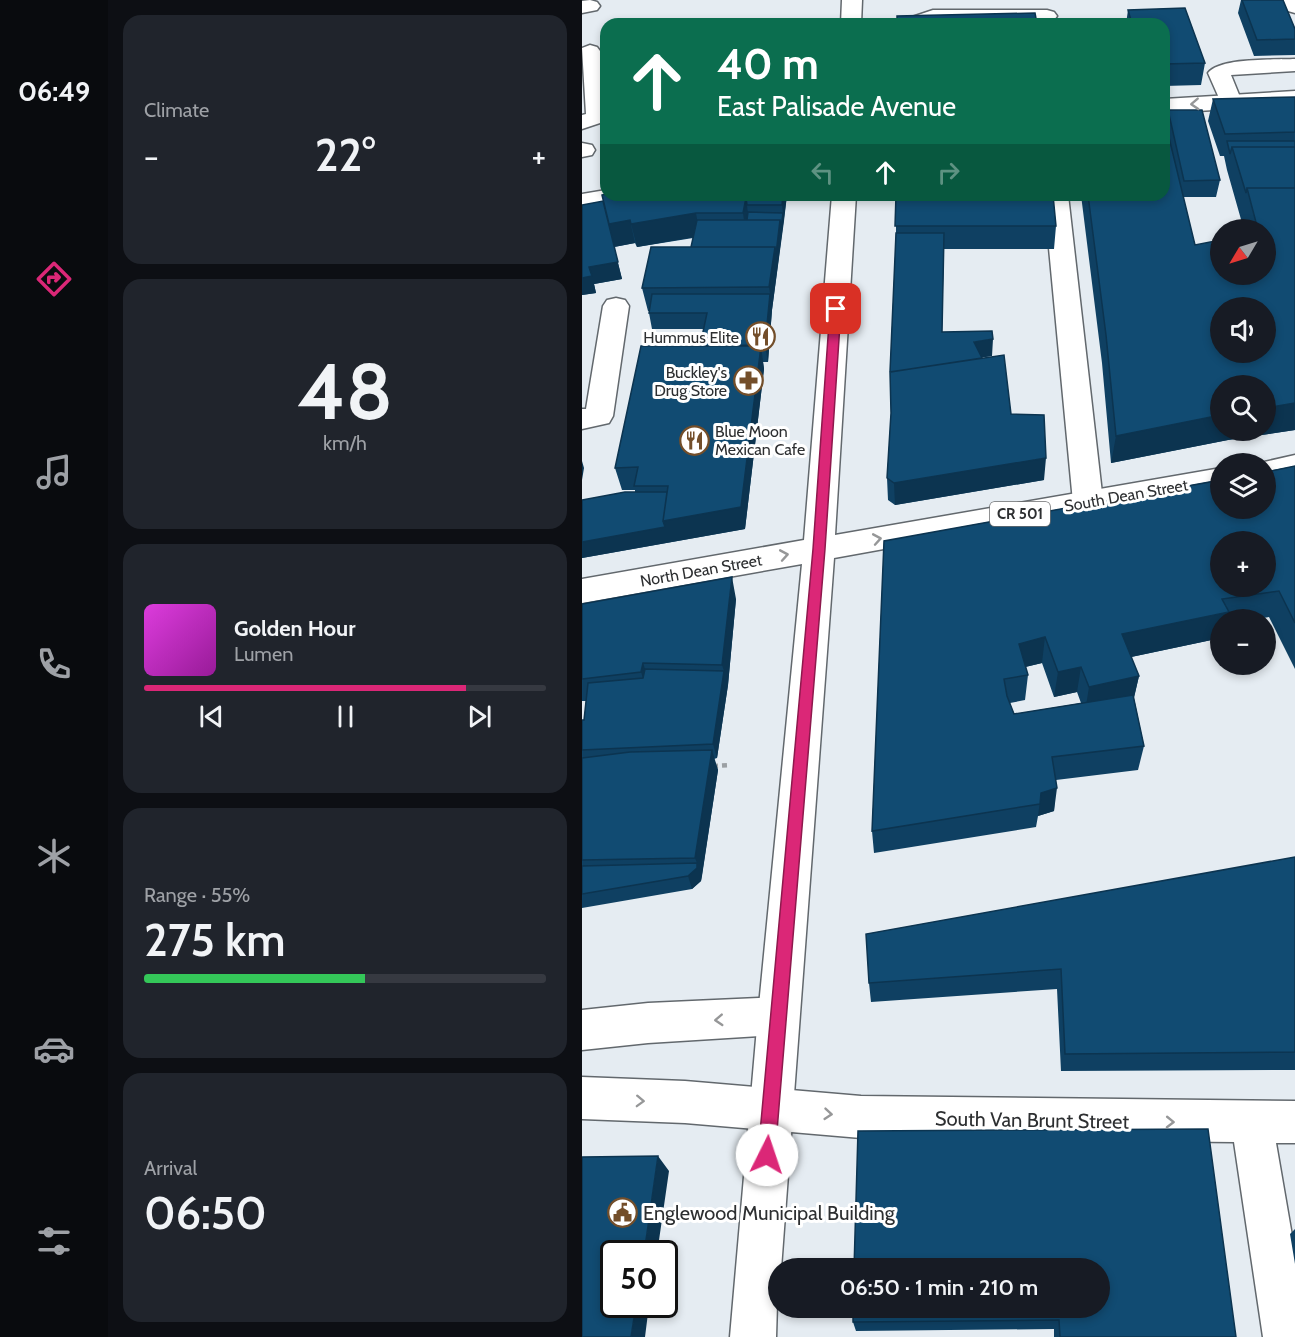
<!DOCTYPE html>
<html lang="en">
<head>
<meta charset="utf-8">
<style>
	:root { --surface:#171b24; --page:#20242c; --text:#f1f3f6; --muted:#9ea1a6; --line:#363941; --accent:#db2777 }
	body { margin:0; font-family:Cabin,sans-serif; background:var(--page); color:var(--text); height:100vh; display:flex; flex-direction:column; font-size:22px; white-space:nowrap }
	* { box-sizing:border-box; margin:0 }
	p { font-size:20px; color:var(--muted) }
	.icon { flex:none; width:33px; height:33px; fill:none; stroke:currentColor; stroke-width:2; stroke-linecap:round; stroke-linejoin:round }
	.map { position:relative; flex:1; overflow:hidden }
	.panel { display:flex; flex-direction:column; gap:15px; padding:15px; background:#0d0f14; width:474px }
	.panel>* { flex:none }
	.top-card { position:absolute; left:18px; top:18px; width:570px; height:183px; border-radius:18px; box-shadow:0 3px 9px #0003; background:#0b6e4f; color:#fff; overflow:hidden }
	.needle { width:39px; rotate:232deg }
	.fabs { position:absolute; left:628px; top:219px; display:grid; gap:12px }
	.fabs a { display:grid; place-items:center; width:66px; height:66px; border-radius:50%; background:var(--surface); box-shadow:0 3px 9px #0003; font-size:30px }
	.speed { position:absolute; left:18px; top:1240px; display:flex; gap:12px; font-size:30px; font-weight:700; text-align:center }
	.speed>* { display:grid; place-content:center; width:78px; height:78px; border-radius:50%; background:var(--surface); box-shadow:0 3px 9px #0003; line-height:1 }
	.speed .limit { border:3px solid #111; border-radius:9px; background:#fff; color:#111 }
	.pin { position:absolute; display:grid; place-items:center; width:51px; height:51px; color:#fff; margin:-26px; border-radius:12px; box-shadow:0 3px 9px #0006 }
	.me { position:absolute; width:66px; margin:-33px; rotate:4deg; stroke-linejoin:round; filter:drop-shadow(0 0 4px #0008) }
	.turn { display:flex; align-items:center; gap:21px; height:126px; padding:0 18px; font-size:27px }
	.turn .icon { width:78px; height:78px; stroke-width:2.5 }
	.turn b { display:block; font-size:42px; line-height:51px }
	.lanes { display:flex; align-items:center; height:57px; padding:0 18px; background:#0003; justify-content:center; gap:30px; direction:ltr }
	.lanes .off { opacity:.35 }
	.big { font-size:45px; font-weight:600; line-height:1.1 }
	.panel .widget { flex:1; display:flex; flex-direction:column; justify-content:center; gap:9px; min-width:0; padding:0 21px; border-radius:18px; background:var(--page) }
	.panel .dial { align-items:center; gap:0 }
	.dial b { font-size:78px; line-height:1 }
	.song { display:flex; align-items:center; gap:18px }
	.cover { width:72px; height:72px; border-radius:9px; background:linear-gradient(135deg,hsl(300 70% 55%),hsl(300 70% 35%)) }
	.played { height:6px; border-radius:3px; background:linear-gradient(90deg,var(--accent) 80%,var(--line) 80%) }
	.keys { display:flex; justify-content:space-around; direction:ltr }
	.heat { display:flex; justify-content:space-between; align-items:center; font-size:33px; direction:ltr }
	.charge { height:9px; border-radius:4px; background:linear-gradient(90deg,#34c759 55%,var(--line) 0) }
	.trip { position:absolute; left:186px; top:1258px; width:342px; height:60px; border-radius:30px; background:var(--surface); box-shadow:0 3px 9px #0003; font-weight:600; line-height:60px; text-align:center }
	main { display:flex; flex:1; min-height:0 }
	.menu { display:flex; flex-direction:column; width:108px; justify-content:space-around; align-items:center; background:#090b0e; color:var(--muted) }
	.menu .icon { width:42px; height:42px }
	.menu .active { color:var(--accent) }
	.menu b { font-size:27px; color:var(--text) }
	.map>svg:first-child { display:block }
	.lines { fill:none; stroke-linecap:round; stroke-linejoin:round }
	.minor-casing { stroke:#62686d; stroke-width:3 }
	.major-casing { stroke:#62686d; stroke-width:3 }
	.path { stroke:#9ba0a4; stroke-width:4.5; stroke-dasharray:5 4; stroke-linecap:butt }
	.minor { fill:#fff; fill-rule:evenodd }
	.major { fill:#fff; fill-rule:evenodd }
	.wall { fill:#0f4062; fill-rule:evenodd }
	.shaded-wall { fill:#0c3450 }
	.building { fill:#114b72; stroke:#0c3450; stroke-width:1.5; fill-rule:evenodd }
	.oneway { stroke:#969798 }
	.route { fill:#db2777; stroke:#8e194d; stroke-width:1.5 }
	.labels { text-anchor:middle; stroke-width:6; stroke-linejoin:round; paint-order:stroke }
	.shield { fill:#fff; stroke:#6c6d6f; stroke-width:1.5 }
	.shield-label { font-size:15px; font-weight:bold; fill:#2d2f31 }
	.poi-label { font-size:16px; fill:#2d2f31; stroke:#fff; text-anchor:end }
	.street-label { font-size:16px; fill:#2d2f31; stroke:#fff }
	.near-street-label { font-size:20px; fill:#2d2f31; stroke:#fff }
	.near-poi-label { font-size:20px; fill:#2d2f31; stroke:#fff; text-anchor:start }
</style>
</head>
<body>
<main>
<nav class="menu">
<b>06:49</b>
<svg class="icon active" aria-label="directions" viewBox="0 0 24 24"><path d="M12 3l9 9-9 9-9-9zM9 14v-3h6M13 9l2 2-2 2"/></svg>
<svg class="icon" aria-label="music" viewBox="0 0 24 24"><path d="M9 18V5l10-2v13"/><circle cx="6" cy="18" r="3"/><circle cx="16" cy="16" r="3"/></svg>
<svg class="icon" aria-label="phone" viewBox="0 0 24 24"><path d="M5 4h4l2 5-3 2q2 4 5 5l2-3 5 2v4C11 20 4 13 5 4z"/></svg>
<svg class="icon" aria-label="climate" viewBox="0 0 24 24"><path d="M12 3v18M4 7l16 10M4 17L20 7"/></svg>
<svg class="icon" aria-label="car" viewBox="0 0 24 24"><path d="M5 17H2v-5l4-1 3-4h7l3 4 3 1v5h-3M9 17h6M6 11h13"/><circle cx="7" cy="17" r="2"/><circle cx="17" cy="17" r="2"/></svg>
<svg class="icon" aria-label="filters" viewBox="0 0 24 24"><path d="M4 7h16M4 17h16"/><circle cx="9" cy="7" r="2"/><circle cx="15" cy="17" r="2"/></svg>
</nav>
<section class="panel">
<div class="widget"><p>Climate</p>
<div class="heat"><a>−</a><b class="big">22°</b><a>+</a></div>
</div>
<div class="widget dial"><b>48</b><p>km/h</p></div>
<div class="widget">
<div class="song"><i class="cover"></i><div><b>Golden Hour</b><p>Lumen</p></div></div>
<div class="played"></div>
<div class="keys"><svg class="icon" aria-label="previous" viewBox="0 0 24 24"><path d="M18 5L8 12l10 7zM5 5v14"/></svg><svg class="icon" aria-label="pause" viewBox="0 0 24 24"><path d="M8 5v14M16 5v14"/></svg><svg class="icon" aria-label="next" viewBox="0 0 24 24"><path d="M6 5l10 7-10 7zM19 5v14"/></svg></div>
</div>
<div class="widget"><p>Range · 55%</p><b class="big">275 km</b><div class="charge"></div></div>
<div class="widget"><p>Arrival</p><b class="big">06:50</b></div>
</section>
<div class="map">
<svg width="713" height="1337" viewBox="0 0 713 1337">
	<rect width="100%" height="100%" fill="#e5ecf2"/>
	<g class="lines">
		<defs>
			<path id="minor" d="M8,0L15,2L18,6L15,10L0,13V1Z
				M699,0H713V13L706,11Z
				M351,10H465L472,12L475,16L472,20L465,22L318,24L321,20Z
				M8,45L15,47L18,51L24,121L0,129V115L4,114L0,48Z
				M713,59V71L649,75L660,102L657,107L649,109L641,107L626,73C638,57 693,60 713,59Z
				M0,143L10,145L13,150L10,155L0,157Z
				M462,195H486L521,502L517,510L506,513L495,510L491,502Z
				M34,298L43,300L47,306L31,416L27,423L0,429V409H4L21,306L25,300Z
				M196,997L210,1002L216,1016L210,1030L196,1035L66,1043L0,1050V1010L66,1003Z
				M0,1077L103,1081L279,1096L713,1101V1143H694L713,1253V1337H681L652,1142L279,1138L103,1123L0,1119Z"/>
			<path id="major" d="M260,0H280L279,24H259Z
				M713,91V105L582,113V99Z
				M24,190V195H49L45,200L0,208V194Z
				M250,195H274L253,535L639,468V488L252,558L199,1269H196L194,1337H148L176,1016L220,564L0,603V579L222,540Z
				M713,455V475L684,480V464H673Z"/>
		</defs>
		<!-- minor casing -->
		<use href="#minor" class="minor-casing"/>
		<!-- major casing -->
		<use href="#major" class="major-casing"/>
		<!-- path -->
		<path class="path" d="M131,766L148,765"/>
		<!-- minor -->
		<use href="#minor" class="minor"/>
		<!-- major -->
		<use href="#major" class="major"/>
	</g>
	<!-- wall -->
	<path class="wall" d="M659,0H701L713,29V55L672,56L656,13Z
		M603,8L623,63L619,85L582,86V24H544L546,10Z
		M713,97V430L646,440L529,463L520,363L499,195H582L584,125L586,110L638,180L634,197H601L613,245L639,274L684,230H662L645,170L642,156H638L626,121L631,99Z
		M205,195L190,310L186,362H181L182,369L163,529L0,558V500L53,492V490H40L33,468L118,346L122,329H70L67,313V311H66L60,288L109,247L111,238L55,247L53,243L32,247L40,279L12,284L14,293L0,295V205Z
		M314,195L474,226L472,249H362L360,332L410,356L400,357L429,414L462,480L313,505L306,500L305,478L309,413L308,372L314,233Z
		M713,466V669L687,617L671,620H639V638L549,657L557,676L552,698L562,746L556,770L474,780L472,811L456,816L454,827L292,853L290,831L302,541ZM460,663L472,697L495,692L499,703L432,714L428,703L443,700L446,675L443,667Z
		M154,599L146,685L135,758L132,759L136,770L119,881L110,889L0,908V720H2L4,701H0V604Z
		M713,857V1070L479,1071L475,989L289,1002L287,983Z
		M713,1229V1264L708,1234Z
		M518,1308L654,1337H472V1329L274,1331L271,1322Z"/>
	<!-- shaded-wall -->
	<path class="shaded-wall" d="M201,195H205L202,221L200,205Z
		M164,198L167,221L163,228L161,213Z
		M21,201L48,220L53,243L32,247L40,279L12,284L14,293L0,295V278Z
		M114,213L118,236L55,247L49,224Z
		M201,213L202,221L190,310L186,362L183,345L188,294L187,287L193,247L198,220Z
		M411,339L410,356L391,359L392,342Z
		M179,346L182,369L163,529L0,558V542L81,521Z
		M713,403V430L646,440L529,463L534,436L639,415V430H684V408Z
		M464,458L462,480L313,505L312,483Z
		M0,461L2,468L0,480Z
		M150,577L154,599L146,685L135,758L131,744L142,671L140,665Z
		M647,612L644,620H639V638L535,660L540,634Z
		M463,637L460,663L435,669L437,644Z
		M61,663L68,684L66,693L59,672Z
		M499,667L495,692L472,697L476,672Z
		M557,676L551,701L503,712L507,687Z
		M130,750L136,770L120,876L113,858Z
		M475,788L472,811L456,816L459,793Z
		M115,863L120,876L119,881L110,889L106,876Z
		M76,1156L87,1171L75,1254H62Z
		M54,1305H67L63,1337H49Z"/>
	<!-- building -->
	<path class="building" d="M660,0H701L713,29V39L675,40Z
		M603,8L623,63L582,64V24H550L546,10Z
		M453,13L455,24H315V16Z
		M713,97V132L643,134L631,99Z
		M586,110H620L638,180L602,181Z
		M582,117L613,245L639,240V274H684V230H676L665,188H713V403L684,408V386H639V415L534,436L524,335L506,195H582ZM639,308H684V352H639Z
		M645,141H713V147H650L648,154Z
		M650,147H713V188H665L664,193Z
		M24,194V195H95V198H164L161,213H114L49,224L48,220L27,224L20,195Z
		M98,195H201L200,205H165L164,198H97Z
		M314,195H471L474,226H313Z
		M21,201L36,262L7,267L10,276L0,278V205Z
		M166,212L201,213L199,228L198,220H165Z
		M115,220H198L194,254L193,247H109Z
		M314,233H362L360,332L410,331L411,339L392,342L400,358L308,372Z
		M69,247H193L187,287L60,288Z
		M70,294H188L183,345L118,346L125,313H67Z
		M59,346H179L159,507L81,521L86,486H52L56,467L33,468Z
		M422,355L429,414L462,415L464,458L312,483L305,478L309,413L308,372Z
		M713,466V623L697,591L640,599L647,612L540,634L557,676L507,687L499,667L476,672L463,637L437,644L446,675L422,679L425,696L432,714L551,695L562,746L470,757L475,788L459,793L458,804L290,831L302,541L639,480V508H684V472ZM639,542H684V586H639Z
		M43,492H85L81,521L83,527L0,542V500Z
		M150,577L140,665L61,663L59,672L0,679V604Z
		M63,669L142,671L131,744L0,750V720H2L6,683L61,678Z
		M130,750L113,858L0,860V758L48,752Z
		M713,857V1052L483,1054L479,969L287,983L284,934Z
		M115,863V868L106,876L0,894V866Z
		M626,1129L654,1337H478L477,1320L271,1322V1308H518V1269H272L276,1131Z
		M76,1156L62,1254H32V1305H54L49,1337H0V1157Z"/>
	<!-- one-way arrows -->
	<defs><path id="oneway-chevron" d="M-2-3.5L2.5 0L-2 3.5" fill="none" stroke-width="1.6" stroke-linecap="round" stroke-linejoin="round" transform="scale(1.5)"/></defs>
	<g class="oneway">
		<use href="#oneway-chevron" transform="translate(613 104) rotate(177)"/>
		<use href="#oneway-chevron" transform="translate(295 539) rotate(-10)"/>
		<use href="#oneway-chevron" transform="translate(202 555) rotate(-10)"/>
		<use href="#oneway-chevron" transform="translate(137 1020) rotate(177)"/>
		<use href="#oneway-chevron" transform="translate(58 1101) rotate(2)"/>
		<use href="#oneway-chevron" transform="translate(246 1114) rotate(5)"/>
		<use href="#oneway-chevron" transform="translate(588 1122) rotate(1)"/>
	</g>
	<!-- route -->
	<path class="route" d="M254,305L259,309L243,549L193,1155L191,1161L185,1164L178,1161L176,1155L231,549L248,309Z"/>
	<!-- icons -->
	<defs>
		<symbol id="restaurant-ring" viewBox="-11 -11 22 22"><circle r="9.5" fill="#fff" stroke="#734e2a" stroke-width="1.5"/><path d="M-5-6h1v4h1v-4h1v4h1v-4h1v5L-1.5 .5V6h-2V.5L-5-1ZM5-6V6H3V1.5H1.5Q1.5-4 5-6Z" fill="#734e2a"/></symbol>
		<symbol id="pharmacy-ring" viewBox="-11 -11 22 22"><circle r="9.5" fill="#fff" stroke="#734e2a" stroke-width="1.5"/><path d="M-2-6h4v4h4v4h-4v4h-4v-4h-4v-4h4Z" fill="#734e2a"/></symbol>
		<symbol id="civic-ring" viewBox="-11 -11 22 22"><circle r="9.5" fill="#fff" stroke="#734e2a" stroke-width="1.5"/><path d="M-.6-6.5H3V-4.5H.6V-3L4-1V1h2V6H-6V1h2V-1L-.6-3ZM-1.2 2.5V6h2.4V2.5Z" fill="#734e2a"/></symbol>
	</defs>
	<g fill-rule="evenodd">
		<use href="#restaurant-ring" x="162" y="320" width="33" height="33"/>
		<use href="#pharmacy-ring" x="150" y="364" width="33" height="33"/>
		<use href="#restaurant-ring" x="96" y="424" width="33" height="33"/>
		<use href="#civic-ring" x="24" y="1196" width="33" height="33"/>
	</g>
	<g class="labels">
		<!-- shield labels -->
		<rect class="shield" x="408" y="502" width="60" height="24" rx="4.5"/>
		<g class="shield-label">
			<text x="438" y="519">CR 501</text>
		</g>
		<!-- poi labels -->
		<g class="poi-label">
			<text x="157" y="343">Hummus Elite</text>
			<text x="145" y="378">Buckley's<tspan x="145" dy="18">Drug Store</tspan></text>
			<text x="133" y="437" text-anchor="start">Blue Moon<tspan x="133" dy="18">Mexican Cafe</tspan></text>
		</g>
		<!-- street labels -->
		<g class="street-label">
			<text transform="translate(544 495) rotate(-10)" y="6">South Dean Street</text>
			<text transform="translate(119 570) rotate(-10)" y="6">North Dean Street</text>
		</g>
		<!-- near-street labels -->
		<g class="near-street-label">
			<text transform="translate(450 1120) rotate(1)" y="7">South Van Brunt Street</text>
		</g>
		<!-- near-poi labels -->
		<g class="near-poi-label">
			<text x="61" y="1220">Englewood Municipal Building</text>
		</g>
	</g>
</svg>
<div class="fabs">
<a><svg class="needle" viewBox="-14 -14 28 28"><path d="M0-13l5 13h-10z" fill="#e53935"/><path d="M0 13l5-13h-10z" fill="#9ea1a6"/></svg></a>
<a><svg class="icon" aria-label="sound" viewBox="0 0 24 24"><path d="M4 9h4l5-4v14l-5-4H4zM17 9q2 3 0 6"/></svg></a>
<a><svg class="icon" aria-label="search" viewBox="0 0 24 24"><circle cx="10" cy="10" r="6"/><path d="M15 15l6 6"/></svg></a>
<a><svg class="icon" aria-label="layers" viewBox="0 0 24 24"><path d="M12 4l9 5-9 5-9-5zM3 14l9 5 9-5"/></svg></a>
<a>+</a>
<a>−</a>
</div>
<div class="speed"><div class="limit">50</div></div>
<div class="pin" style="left:254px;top:309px;background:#d93025"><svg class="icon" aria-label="arrive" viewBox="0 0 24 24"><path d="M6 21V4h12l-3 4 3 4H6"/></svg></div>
<svg class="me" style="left:185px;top:1155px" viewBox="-20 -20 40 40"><circle r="19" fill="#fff"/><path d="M0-13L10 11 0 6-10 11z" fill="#db2777"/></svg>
<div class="trip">06:50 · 1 min · 210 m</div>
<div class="top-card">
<div class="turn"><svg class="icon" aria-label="ahead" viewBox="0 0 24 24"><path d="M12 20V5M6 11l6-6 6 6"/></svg><div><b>40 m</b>East Palisade Avenue</div></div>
<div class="lanes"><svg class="icon off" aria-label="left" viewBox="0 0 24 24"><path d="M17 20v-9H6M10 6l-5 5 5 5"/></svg><svg class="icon" aria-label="ahead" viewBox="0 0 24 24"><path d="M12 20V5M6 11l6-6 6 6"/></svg><svg class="icon off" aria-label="right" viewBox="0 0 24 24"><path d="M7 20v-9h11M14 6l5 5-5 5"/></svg></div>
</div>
</div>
</main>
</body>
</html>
